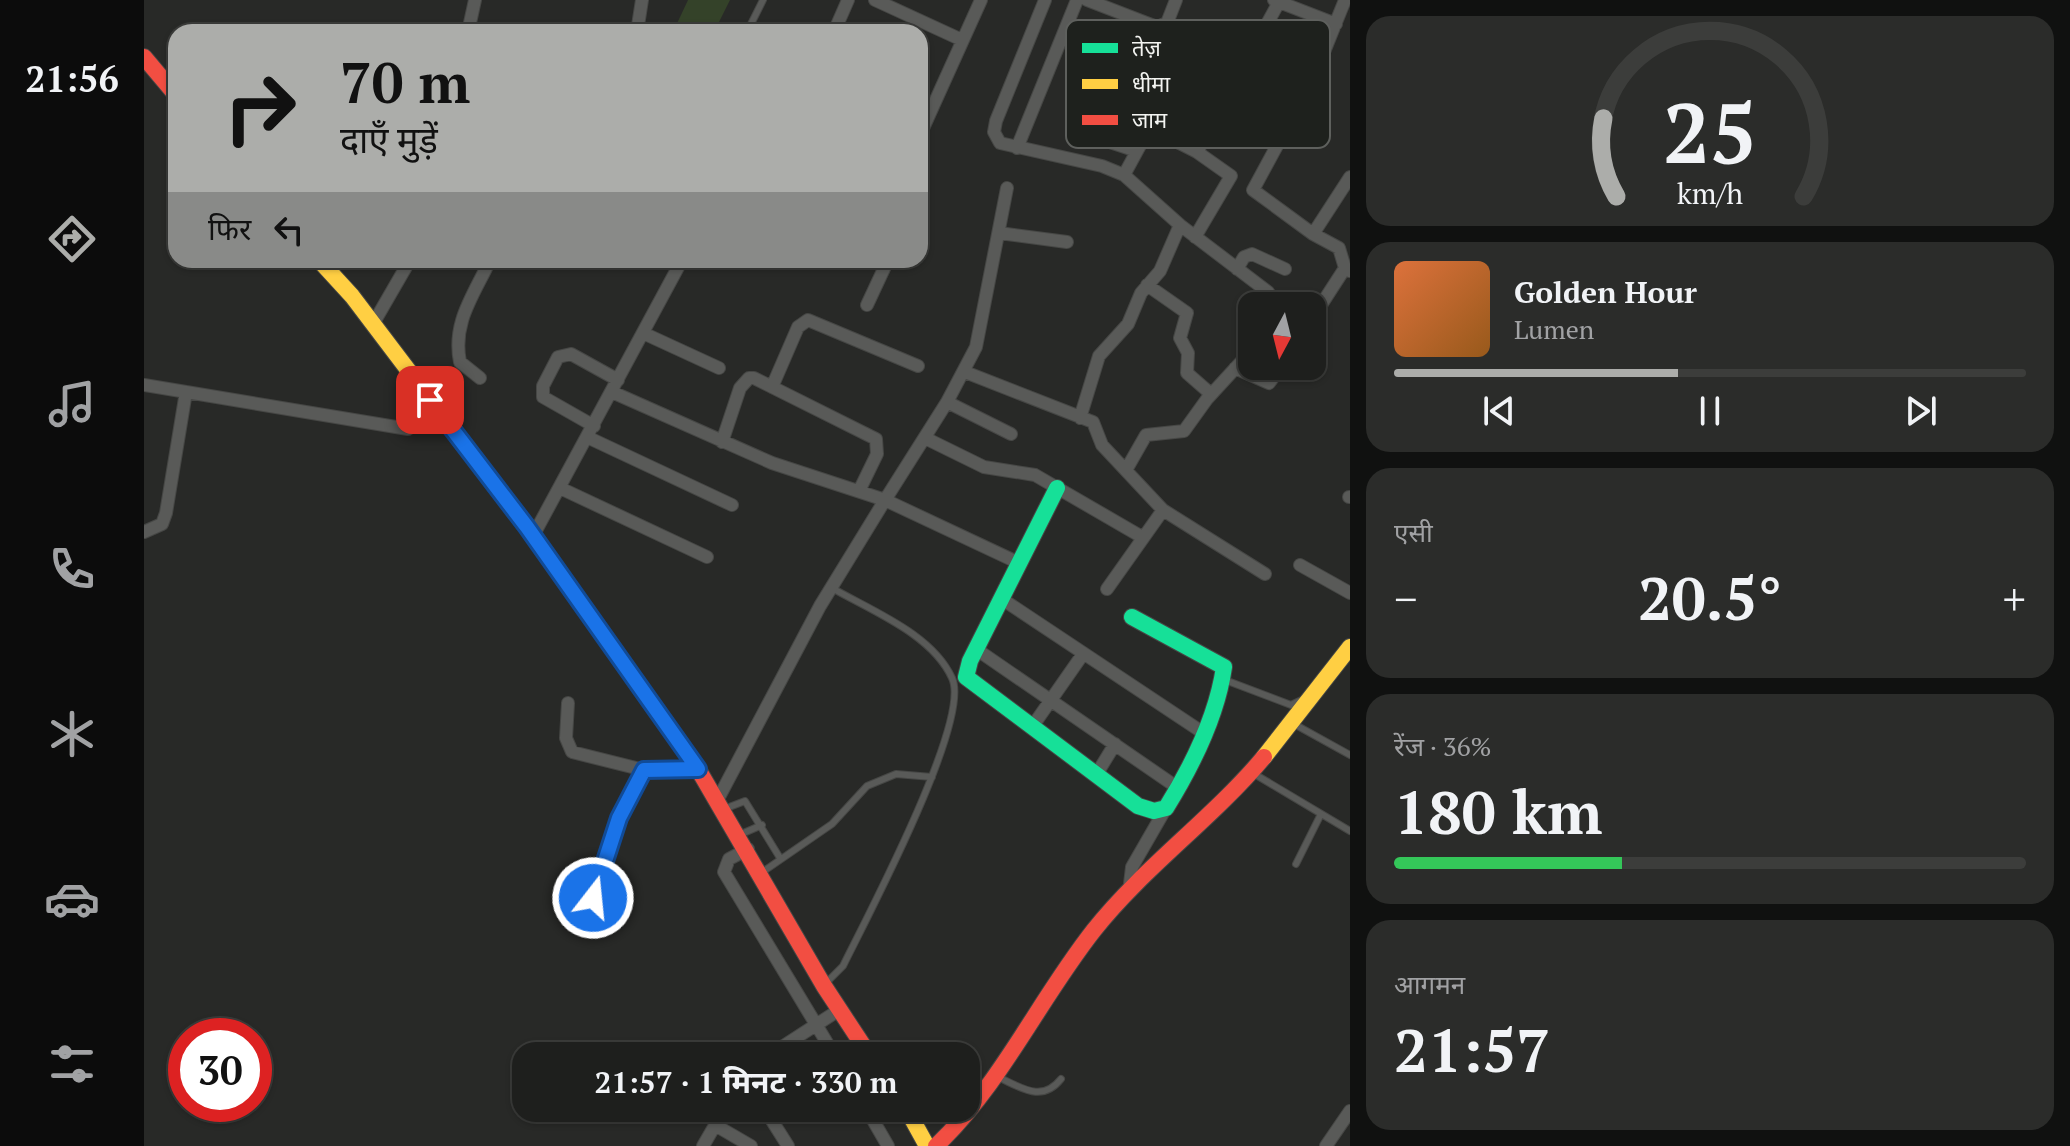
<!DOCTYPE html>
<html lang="hi">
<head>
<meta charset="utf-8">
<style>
	:root { --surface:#1e1f1d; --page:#2b2c2a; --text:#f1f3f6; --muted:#a1a2a4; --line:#3c3d3b; --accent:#acadaa }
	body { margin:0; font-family:"PT Serif","Noto Sans Devanagari",serif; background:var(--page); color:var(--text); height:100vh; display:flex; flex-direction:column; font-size:30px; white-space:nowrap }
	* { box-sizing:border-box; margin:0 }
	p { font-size:26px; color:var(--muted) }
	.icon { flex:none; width:44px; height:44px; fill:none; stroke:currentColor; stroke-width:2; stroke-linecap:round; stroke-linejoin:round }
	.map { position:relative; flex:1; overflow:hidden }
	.details { display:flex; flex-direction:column; gap:16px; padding:16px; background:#101110; width:720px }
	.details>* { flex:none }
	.guide { position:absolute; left:24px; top:24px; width:760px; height:244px; border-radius:24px; box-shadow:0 2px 6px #0004,0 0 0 2px var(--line); background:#acadaa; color:#111; overflow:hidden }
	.needle { width:52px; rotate:187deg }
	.controls { position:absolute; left:1094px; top:292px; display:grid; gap:16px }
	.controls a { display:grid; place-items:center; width:88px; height:88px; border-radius:16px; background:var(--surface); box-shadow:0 2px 6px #0004,0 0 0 2px var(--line); font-size:40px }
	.speed { position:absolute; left:24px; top:1018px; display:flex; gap:16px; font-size:40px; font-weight:700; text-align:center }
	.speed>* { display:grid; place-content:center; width:104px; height:104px; border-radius:50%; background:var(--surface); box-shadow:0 2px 6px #0004,0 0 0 2px var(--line); line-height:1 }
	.speed .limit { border:12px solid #d22; background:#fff; color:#111 }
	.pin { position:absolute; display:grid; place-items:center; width:68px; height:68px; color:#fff; margin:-34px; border-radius:16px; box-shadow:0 4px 12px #0006 }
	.me { position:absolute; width:88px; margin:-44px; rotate:16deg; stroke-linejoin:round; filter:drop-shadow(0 0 6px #0008) }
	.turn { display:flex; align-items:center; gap:28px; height:168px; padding:0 40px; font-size:36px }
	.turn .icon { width:104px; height:104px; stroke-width:2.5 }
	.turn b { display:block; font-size:56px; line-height:68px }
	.then { display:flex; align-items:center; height:76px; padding:0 40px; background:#0003; gap:16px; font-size:30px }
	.big { font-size:60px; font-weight:700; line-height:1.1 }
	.details .tile { flex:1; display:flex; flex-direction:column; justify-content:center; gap:12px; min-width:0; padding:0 28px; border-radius:24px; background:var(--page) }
	.details .dial { align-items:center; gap:0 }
	.dial svg { height:208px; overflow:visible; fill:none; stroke:var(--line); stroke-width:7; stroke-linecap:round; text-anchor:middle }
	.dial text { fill:var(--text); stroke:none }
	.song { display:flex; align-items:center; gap:24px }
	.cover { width:96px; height:96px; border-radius:12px; background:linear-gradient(135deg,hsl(20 70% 55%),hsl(30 70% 35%)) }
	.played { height:8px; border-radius:4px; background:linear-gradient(90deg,var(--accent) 45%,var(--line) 45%) }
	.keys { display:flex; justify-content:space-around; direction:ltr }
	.heat { display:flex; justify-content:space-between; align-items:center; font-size:44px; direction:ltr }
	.charge { height:12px; border-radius:6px; background:linear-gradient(90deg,#34c759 36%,var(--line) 0) }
	.trip { position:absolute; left:368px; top:1042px; width:468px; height:80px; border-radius:24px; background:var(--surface); box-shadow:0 2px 6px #0004,0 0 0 2px var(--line); font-weight:700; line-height:80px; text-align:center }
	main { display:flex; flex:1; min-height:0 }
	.menu { display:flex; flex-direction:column; width:144px; justify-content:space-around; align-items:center; background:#0c0c0c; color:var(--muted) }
	.menu .icon { width:56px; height:56px }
	.menu .active { color:var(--accent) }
	.menu b { font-size:36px; color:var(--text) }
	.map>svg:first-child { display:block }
	.green { fill:#344229 }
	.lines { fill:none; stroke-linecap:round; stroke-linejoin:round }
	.lane-casing { stroke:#464745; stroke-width:8 }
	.street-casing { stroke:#464745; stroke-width:14 }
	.fast-casing { stroke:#464745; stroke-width:18 }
	.slow-casing { stroke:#464745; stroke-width:18 }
	.jam-casing { stroke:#464745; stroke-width:18 }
	.lane { stroke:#595a58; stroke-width:6 }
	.street { stroke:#595a58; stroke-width:12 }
	.fast { stroke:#16e098; stroke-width:16 }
	.slow { stroke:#ffcf43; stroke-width:16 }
	.jam { stroke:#f24e42; stroke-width:16 }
	.route-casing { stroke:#114b97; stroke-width:20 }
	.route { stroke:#1a73e8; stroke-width:14 }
	.key { fill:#1e211d; stroke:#5e605d; stroke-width:2 }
	.key-label { font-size:22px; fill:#f3f4f1 }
</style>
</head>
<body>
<main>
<nav class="menu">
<b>21:56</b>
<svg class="icon active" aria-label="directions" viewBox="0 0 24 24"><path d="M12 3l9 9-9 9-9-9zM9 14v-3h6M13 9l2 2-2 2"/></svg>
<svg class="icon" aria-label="music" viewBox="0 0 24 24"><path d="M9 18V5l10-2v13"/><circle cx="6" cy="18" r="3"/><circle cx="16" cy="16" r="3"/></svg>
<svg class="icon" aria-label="phone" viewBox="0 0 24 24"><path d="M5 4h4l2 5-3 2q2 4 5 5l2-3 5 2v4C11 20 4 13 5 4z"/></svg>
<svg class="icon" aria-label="climate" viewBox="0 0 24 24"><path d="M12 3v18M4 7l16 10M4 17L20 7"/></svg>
<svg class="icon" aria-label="car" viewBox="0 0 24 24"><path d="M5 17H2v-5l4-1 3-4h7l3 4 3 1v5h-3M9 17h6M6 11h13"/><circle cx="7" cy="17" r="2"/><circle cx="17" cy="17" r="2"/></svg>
<svg class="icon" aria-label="filters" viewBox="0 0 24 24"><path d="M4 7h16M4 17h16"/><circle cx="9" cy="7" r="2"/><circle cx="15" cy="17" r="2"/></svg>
</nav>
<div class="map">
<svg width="1206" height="1146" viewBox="0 0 1206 1146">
	<rect width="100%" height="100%" fill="#282927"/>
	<!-- green -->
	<path class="green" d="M544,0H586L570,32H529Z"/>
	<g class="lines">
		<defs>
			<path id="lane" d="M603,32L619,0
				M1081,680L1147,705L1160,699
				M1150,724L1206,755
				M1107,772L1206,831
				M580,809L601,801L636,858
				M595,835L618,825
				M1152,864L1177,814
				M617,873L688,824L723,786L752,774L788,777
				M682,983L699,966C722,919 828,720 808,678C788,634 728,611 688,588
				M854,1077C878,1088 898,1103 917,1079"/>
			<path id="street" d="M731,0L818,40
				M901,0L852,121L850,132L856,143L958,166L980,175L1036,225
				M943,0L1013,27L1023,23L1032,0
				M1201,0L1169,79L1109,190L1169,234L1195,248L1201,268L1206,271
				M1135,2L1192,24
				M988,19L944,131L951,137L993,151
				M324,32L331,0
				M493,32L498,0
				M690,32L704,0
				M1006,128L1053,152L1087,176L1051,237
				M776,135L837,0
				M873,148L933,0
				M1053,152L1135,2L1130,0
				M980,175L1048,50
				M855,233L923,242
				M1169,234L1206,177
				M1093,269L1100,257L1108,254L1141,269
				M1003,285L1043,313L1036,338L1044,353L1043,373L1067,394
				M723,305L744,260
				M1168,319L1201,268
				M229,324L266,260
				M499,333L575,368
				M1091,368L1125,383L1138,366
				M821,372L949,422L958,445L1019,510L1121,574
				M336,378L316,362C308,322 330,295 346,260
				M0,385L264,429
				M628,387L654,327L664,320L774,366
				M468,392L628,463L741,500L676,606L574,799
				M803,402L832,347L863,188
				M936,418L955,356L984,324L997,293L1016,271L1036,225L1124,292L1133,306
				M450,426L399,397V386L414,357L427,354L474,380
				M867,434L803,402L741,500L875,563
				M443,437L588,505
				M781,438L840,467L891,475L998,537
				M578,442L596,388L605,378H610L732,439L733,454L715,491
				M982,470L1002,435L1040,431L1063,399L1108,350
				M416,488L563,557
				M1205,497H1206
				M0,532L18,524L22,513L42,392
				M389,536L538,260
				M1156,565L1206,593
				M963,589L1019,510
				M858,599L1058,732
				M832,649L1034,788
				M424,703L422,738L428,752L500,770L554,769
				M888,727L939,654
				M952,775L971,744
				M604,849L585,859L580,872L691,1056
				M985,892L988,867L1022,808
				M449,898L475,818L500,770
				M624,1056L695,1010
				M620,1108L644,1146
				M722,1108L744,1146
				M571,1125L607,1146
				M559,1146L581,1108
				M1182,1146L1206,1111"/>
			<path id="fast" d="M913,488L826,661L822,677L994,806L1010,811L1022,808C1048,766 1073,716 1080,667L988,617"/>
			<path id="slow" d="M175,260L208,296L383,527L453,626
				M1120,757L1206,647
				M762,1108L783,1146"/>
			<path id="jam" d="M0,57L32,95
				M453,626L554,769L680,986L726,1056
				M792,1146C858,1083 894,1001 950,930C1000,867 1068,819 1120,757"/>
		</defs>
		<!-- lane casing -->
		<use href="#lane" class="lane-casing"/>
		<!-- street casing -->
		<use href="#street" class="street-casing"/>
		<!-- fast casing -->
		<use href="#fast" class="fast-casing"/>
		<!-- slow casing -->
		<use href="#slow" class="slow-casing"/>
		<!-- jam casing -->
		<use href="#jam" class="jam-casing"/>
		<!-- lane -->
		<use href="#lane" class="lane"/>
		<!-- street -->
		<use href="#street" class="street"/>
		<!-- fast -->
		<use href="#fast" class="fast"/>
		<!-- slow -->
		<use href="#slow" class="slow"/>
		<!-- jam -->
		<use href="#jam" class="jam"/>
	</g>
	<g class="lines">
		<defs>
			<path id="route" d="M286,400L383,527L554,769L500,770L475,818L449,898"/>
		</defs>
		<!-- route casing -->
		<use href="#route" class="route-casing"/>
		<!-- route -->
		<use href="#route" class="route"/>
	</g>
	<!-- legend -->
	<rect x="922" y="20" width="264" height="128" rx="12" class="key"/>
	<rect x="938" y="43" width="36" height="10" fill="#16e098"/>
	<rect x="938" y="79" width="36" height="10" fill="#ffcf43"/>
	<rect x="938" y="115" width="36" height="10" fill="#f24e42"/>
	<g class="key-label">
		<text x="988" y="56">तेज़</text>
		<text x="988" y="92">धीमा</text>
		<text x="988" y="128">जाम</text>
	</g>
</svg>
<div class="controls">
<a><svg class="needle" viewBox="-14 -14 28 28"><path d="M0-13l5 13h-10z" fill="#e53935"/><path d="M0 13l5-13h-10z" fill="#a1a2a4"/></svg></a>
</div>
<div class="speed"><div class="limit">30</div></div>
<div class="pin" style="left:286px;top:400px;background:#d93025"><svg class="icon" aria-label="arrive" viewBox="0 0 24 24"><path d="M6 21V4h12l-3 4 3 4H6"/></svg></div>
<svg class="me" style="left:449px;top:898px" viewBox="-20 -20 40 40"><circle r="17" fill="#1a73e8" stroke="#fff" stroke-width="3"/><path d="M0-11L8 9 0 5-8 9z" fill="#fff"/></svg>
<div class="trip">21:57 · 1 मिनट · 330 m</div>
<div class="guide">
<div class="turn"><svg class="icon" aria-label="right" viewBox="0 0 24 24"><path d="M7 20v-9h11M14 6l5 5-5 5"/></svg><div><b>70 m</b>दाएँ मुड़ें</div></div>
<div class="then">फिर<svg class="icon" aria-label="left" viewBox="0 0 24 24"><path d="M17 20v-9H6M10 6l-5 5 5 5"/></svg></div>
</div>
</div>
<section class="details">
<div class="tile dial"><svg viewBox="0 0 100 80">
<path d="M14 69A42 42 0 1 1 86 69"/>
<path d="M14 69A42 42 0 0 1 9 39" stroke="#acadaa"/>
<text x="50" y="56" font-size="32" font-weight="700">25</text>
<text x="50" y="72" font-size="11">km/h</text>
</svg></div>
<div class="tile">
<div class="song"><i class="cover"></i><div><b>Golden Hour</b><p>Lumen</p></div></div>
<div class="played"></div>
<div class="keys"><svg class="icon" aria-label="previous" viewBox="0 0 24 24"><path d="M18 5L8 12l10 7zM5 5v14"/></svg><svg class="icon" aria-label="pause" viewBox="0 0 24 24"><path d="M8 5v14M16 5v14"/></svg><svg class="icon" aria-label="next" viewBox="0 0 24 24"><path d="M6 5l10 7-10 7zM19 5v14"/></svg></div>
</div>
<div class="tile"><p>एसी</p>
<div class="heat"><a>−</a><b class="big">20.5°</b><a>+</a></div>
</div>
<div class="tile"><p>रेंज · 36%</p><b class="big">180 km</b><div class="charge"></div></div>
<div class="tile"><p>आगमन</p><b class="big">21:57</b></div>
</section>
</main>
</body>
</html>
